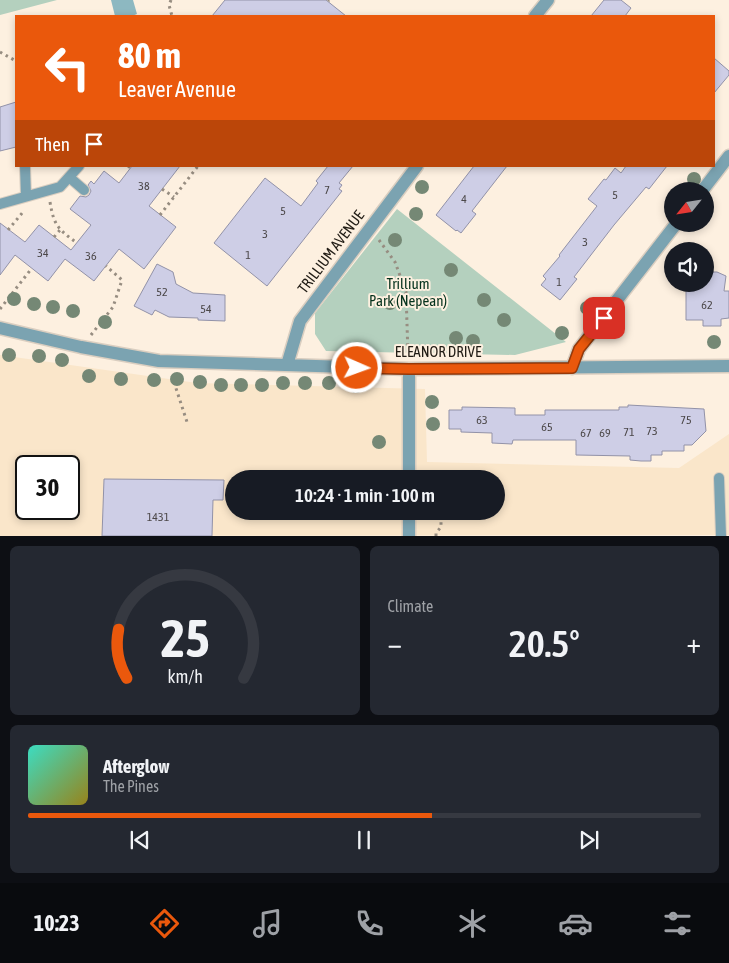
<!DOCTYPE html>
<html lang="en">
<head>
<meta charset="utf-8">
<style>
	:root { --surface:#171b24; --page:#242831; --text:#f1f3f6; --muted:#9ea1a6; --line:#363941; --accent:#ea580c }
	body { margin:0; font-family:"Asap Condensed",sans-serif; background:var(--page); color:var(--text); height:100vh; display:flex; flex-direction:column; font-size:19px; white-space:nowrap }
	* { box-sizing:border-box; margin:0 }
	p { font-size:16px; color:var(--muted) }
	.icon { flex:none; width:28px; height:28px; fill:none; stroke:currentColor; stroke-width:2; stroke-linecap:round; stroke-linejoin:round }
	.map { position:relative; height:536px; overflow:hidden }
	.sheet { display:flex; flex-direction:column; gap:10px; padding:10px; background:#0d0f14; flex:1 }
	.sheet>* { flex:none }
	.hud { position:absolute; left:15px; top:15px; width:700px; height:152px; border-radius:0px; box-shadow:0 2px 8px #0003; background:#ea580c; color:#fff; overflow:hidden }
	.needle { width:32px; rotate:240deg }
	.buttons { position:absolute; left:664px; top:182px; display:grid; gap:10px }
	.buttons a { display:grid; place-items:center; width:50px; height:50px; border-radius:50%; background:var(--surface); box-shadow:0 2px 8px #0003; font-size:25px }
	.speed { position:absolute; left:15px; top:455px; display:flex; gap:10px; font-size:25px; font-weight:700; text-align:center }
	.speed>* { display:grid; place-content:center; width:65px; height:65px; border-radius:50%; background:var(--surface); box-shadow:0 2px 8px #0003; line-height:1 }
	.speed .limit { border:2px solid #111; border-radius:8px; background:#fff; color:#111 }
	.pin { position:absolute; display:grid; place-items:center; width:42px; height:42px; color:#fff; margin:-21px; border-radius:10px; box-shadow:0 2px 8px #0006 }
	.me { position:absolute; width:55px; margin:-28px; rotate:92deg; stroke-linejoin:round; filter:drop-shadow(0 0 4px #0008) }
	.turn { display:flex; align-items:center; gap:18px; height:105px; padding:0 20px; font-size:22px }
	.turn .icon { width:65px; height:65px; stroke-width:2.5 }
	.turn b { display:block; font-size:35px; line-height:42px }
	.then { display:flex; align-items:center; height:48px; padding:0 20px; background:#0003; gap:10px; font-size:19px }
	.big { font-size:38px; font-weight:600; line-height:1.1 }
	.sheet .card { flex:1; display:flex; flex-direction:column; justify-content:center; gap:8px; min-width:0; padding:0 18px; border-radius:8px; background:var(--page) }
	.sheet .dial { align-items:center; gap:0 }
	.dial svg { height:130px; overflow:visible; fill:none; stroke:var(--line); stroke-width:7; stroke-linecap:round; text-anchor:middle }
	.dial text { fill:var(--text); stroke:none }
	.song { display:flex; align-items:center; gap:15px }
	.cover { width:60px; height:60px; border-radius:8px; background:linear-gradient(135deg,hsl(170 70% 55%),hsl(50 70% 35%)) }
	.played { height:5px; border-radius:2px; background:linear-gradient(90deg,var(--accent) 60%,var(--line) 60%) }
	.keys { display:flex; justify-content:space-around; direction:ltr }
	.heat { display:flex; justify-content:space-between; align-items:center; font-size:28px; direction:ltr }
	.sheet .tiles { flex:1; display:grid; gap:10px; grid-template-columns:1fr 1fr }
	.card:last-child { grid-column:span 2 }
	.trip { position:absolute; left:225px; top:470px; width:280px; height:50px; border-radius:25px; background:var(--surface); box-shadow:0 2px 8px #0003; font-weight:600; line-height:50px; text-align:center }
	.dock { display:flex; height:80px; justify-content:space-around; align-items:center; background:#090b0e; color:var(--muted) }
	.dock .icon { width:35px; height:35px }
	.dock .selected { color:var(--accent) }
	.dock b { font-size:22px; color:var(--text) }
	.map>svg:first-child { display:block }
	.built { fill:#fae6ca; fill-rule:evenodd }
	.green { fill:#b4d0be }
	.water { fill:#8db8c1 }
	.building { fill:#cecee6; stroke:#9292a8 }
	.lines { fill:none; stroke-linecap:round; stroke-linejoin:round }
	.service-casing { stroke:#dacec0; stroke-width:12 }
	.minor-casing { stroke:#dacec0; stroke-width:15 }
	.path { stroke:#978d81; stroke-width:3; stroke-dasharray:2.5 4; stroke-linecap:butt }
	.service { stroke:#7ba3b1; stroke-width:10 }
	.minor { stroke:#7ba3b1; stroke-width:12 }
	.tree { fill:#758875 }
	.route-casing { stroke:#983908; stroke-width:12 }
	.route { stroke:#ea580c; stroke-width:9 }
	.labels { text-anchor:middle; stroke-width:4; stroke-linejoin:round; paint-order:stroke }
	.number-label { font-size:12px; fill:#4c4849 }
	.street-label { font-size:15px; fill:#211c15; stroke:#fdf0e0 }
	.park-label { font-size:15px; fill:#05321d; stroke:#fdf0e0 }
</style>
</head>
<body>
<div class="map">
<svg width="729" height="536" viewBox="0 0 729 536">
	<rect width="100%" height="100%" fill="#fdf0e0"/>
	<!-- built -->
	<path class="built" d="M0,355L197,383L425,389L427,462L679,468L729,434V535L0,536ZM26,466H69V509H26ZM234,479H496V511H234Z"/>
	<!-- green -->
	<path class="green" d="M0,0H57L0,15Z
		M397,209L566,342L515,355L326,351L315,334V313Z"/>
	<!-- water -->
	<path class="water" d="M111,0H133L137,14L132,16H115Z"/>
	<!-- building -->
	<path class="building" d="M225,0H326L346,16H212Z
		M604,0H621L631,8L625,16H591Z
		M714,58L729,71V75L714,93Z
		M16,102V147L0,151V107Z
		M132,166H180L149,206L176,227L144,269L119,249L94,281L65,259L48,281L15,255L0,275V223L25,242L39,225L71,250L91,225L70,209L80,196L86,197L89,195L91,191L88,185L91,181L94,184L104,171L119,183Z
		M328,166H353L339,183L342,185L339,189L342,191L267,286L214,243L265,178L301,206L318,183L316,181Z
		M474,166H507L472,211L476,214L461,233L457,230L456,231L436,215Z
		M626,166H667L649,189L646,187L614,225L574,277L577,279L560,300L541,285L546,279L543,276L560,256L559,255L597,206L588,199L604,179L606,180L615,168L621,173Z
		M157,264L173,272L176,284L193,293L225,295V321L198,320V318L169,317L155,310L152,315L134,306Z
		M705,272H717L726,276L724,291H729V318L721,319V326H703V320H686V284H705Z
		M628,405L704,409L706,431L692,445H684V451H662V455H651V461H641L630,460V456L576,455V440H513L512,444L492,443V433L461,432V429H449V410H462V407L515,408V415H545V410H619V407H628Z
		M104,479L224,480L223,500H213L212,536H102Z"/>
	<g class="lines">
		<defs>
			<path id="service" d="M25,166L26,196
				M69,177L84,190
				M0,204L60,187L79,166
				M719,478L721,536"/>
			<path id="minor" d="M535,16L548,0
				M702,191L729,156
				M0,328L81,347L159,361L409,369L729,366
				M287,365L300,321L417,166
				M572,368L579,349L676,224
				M409,479V369
				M409,536V511"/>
		</defs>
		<!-- service casing -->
		<use href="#service" class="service-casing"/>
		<!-- minor casing -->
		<use href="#minor" class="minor-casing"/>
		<!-- path -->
		<path class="path" d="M171,0L169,5L172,16
			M328,1L329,0
			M0,52L16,61
			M128,166L131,168
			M162,189L174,197
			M50,202C54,226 58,229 77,243
			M160,215L198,166
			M8,230L23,212
			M54,237L60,230
			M379,240L395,262L406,292L408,356
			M0,309L32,268
			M91,335L113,307L122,280L106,266
			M172,376L187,422
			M436,536V533L441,527V511"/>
		<!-- service -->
		<use href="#service" class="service"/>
		<!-- minor -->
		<use href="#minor" class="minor"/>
	</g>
	<!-- trees -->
	<g class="tree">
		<circle cx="694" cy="179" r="7"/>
		<circle cx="422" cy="187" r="7"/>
		<circle cx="416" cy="214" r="7"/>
		<circle cx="395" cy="240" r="7"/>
		<circle cx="451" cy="270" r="7"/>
		<circle cx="14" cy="299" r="7"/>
		<circle cx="484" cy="300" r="7"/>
		<circle cx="390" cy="303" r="7"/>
		<circle cx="34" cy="304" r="7"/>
		<circle cx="53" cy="307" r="7"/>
		<circle cx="587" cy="308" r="7"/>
		<circle cx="73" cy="311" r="7"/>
		<circle cx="504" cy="320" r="7"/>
		<circle cx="105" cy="322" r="7"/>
		<circle cx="562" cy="333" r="7"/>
		<circle cx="456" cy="338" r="7"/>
		<circle cx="473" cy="341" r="7"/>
		<circle cx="714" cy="342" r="7"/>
		<circle cx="9" cy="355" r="7"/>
		<circle cx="39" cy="356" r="7"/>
		<circle cx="62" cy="360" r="7"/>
		<circle cx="89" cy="376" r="7"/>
		<circle cx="121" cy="379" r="7"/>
		<circle cx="177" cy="379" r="7"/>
		<circle cx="154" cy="380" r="7"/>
		<circle cx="200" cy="382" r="7"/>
		<circle cx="283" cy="383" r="7"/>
		<circle cx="305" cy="383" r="7"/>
		<circle cx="329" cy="383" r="7"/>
		<circle cx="221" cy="385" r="7"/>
		<circle cx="241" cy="385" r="7"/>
		<circle cx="262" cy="385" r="7"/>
		<circle cx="356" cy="386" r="7"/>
		<circle cx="432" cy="402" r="7"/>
		<circle cx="433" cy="424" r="7"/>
		<circle cx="379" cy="442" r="7"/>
	</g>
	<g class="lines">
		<defs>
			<path id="route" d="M357,368L409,369L572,368L579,349L604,318"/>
		</defs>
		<!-- route casing -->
		<use href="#route" class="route-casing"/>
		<!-- route -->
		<use href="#route" class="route"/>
	</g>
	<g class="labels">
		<!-- number labels -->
		<g class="number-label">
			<text x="144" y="190">38</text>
			<text x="327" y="194">7</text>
			<text x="615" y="199">5</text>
			<text x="464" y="203">4</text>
			<text x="283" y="215">5</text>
			<text x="265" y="238">3</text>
			<text x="585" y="246">3</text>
			<text x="43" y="257">34</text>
			<text x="248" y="259">1</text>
			<text x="91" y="260">36</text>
			<text x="559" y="286">1</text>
			<text x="162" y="296">52</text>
			<text x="707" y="309">62</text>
			<text x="206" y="313">54</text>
			<text x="482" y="424">63</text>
			<text x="686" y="424">75</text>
			<text x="547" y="431">65</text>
			<text x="652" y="435">73</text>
			<text x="629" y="436">71</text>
			<text x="586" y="437">67</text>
			<text x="605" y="437">69</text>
			<text x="158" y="521">1431</text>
		</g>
		<!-- street labels -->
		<g class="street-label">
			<text transform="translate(331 252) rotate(-53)" y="5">TRILLIUM AVENUE</text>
			<text x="438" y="357">ELEANOR DRIVE</text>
		</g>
		<!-- park labels -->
		<g class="park-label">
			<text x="408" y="289">Trillium<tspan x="408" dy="17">Park (Nepean)</tspan></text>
		</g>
	</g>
</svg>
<div class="buttons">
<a><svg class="needle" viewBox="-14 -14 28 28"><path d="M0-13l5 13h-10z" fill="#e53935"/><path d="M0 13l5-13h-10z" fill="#9ea1a6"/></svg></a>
<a><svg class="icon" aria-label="sound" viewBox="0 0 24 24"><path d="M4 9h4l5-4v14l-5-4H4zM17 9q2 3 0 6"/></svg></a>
</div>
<div class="speed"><div class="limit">30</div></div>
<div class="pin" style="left:604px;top:318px;background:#d93025"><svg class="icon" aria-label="arrive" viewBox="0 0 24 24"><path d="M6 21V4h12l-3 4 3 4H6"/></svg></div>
<svg class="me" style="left:357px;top:368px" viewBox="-20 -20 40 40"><circle r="17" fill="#ea580c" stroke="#fff" stroke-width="3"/><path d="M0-11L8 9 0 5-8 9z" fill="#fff"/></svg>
<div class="trip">10:24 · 1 min · 100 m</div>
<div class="hud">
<div class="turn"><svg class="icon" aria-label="left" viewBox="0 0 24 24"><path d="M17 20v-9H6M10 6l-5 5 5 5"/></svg><div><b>80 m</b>Leaver Avenue</div></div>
<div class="then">Then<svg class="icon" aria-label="arrive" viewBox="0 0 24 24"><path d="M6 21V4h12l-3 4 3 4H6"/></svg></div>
</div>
</div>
<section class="sheet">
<div class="tiles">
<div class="card dial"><svg viewBox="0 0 100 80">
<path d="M14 69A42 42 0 1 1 86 69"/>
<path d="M14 69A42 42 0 0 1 9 39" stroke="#ea580c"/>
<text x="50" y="56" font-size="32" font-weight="700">25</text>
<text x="50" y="72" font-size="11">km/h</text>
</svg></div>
<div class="card"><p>Climate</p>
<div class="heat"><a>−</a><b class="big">20.5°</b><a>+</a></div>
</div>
<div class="card">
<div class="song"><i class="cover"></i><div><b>Afterglow</b><p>The Pines</p></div></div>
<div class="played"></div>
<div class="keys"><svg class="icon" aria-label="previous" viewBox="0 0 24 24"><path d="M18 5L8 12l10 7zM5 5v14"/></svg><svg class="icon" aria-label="pause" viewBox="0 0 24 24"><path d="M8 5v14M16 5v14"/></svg><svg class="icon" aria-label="next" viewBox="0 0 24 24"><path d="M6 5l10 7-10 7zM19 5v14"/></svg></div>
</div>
</div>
</section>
<nav class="dock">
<b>10:23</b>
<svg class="icon selected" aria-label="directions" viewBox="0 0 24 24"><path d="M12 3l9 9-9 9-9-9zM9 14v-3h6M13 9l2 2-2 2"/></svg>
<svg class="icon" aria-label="music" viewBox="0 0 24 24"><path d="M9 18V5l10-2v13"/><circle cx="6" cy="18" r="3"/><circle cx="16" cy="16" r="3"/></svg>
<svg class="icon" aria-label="phone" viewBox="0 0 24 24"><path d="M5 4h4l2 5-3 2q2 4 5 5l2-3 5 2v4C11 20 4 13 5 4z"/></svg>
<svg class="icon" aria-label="climate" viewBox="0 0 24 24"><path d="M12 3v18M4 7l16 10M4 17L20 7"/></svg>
<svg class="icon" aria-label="car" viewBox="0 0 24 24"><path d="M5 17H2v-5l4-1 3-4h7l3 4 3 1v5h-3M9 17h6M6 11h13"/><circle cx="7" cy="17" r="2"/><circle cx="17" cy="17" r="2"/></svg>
<svg class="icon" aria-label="filters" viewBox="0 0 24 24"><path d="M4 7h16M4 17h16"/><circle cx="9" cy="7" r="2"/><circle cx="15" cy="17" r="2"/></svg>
</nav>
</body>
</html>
